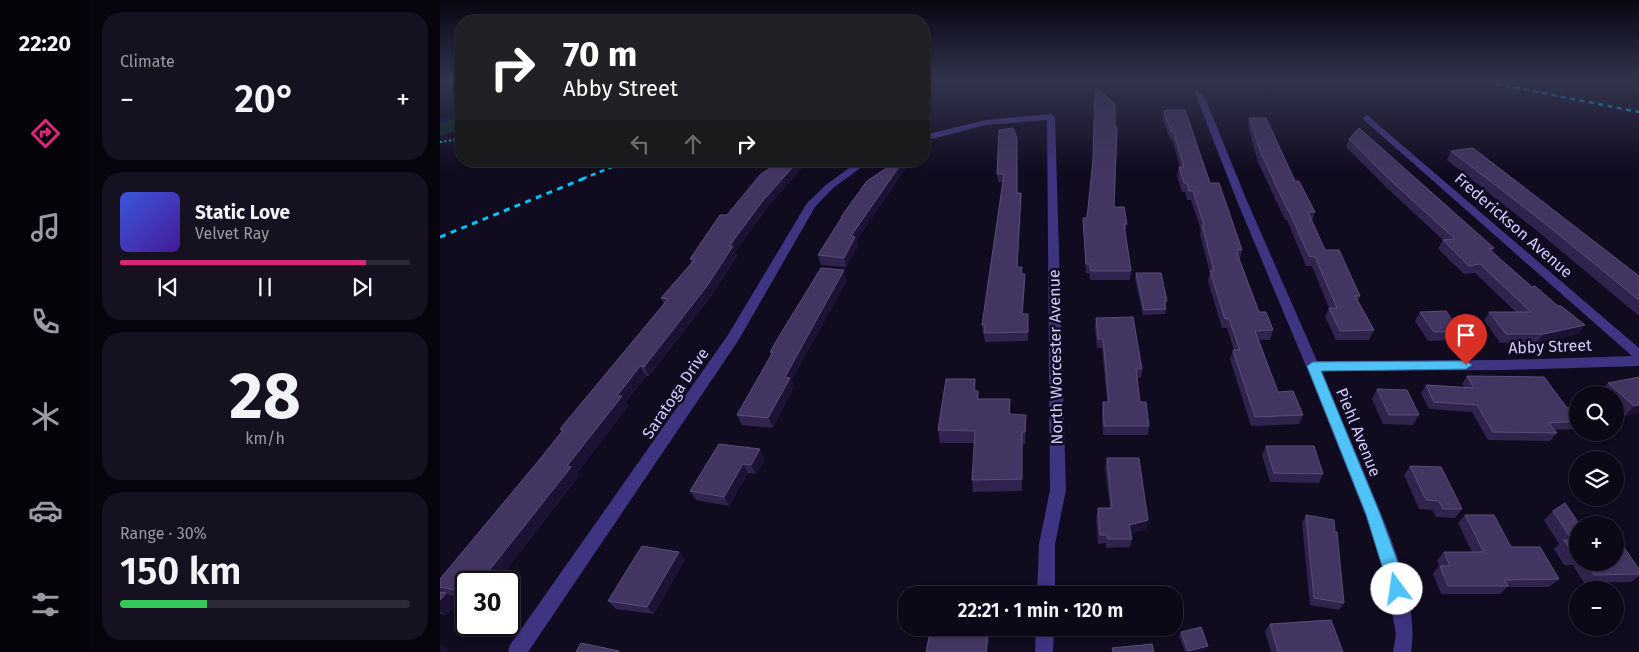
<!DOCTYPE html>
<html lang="en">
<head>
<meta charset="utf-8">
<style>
	:root { --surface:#0d0818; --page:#161121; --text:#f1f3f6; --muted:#9a9aa2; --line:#2d2937; --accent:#db2777 }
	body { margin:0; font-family:"Fira Sans",sans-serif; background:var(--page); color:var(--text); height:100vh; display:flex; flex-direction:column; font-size:19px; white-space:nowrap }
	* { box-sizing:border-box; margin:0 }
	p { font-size:16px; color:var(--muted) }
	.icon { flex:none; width:28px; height:28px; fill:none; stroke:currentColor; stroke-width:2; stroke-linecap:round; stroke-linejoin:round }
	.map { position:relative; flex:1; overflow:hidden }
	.drawer { display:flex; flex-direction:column; gap:12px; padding:12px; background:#07040d; width:350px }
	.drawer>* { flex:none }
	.guide { position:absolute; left:15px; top:15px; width:475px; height:152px; border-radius:20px; box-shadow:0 1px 4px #0004,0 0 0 1px var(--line); background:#202124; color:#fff; overflow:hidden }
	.controls { position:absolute; left:1129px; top:386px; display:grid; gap:10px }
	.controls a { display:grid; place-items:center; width:55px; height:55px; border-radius:50%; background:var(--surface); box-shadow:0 1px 4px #0004,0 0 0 1px var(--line); font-size:25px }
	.speed { position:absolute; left:15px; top:571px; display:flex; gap:10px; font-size:25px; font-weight:700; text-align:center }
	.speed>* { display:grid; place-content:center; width:65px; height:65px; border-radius:50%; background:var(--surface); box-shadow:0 1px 4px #0004,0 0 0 1px var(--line); line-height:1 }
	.speed .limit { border:2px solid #111; border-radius:8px; background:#fff; color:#111 }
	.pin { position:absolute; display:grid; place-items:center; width:42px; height:42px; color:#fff; margin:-51px -21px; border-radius:50% 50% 50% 0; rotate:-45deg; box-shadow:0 0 5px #0007 }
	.pin .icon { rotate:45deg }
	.me { position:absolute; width:55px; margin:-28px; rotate:346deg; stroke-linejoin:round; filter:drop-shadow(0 0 4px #0008) }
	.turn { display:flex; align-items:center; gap:18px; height:105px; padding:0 25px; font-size:22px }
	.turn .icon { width:65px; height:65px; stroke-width:2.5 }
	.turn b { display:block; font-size:35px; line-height:42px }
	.lanes { display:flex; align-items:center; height:48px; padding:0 25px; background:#0003; justify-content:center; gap:25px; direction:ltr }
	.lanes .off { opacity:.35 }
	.big { font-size:38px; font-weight:600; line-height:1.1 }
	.drawer .tile { flex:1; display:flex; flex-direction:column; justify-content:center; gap:8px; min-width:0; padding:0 18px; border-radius:20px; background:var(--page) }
	.drawer .dial { align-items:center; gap:0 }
	.dial b { font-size:65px; line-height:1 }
	.song { display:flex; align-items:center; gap:15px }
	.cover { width:60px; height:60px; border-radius:8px; background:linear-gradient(135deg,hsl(230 70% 55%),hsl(260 70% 35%)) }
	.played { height:5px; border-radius:2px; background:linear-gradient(90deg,var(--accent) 85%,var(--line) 85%) }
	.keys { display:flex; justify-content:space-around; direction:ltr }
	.heat { display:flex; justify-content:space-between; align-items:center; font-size:28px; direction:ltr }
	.charge { height:8px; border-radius:4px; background:linear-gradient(90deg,#34c759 30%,var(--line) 0) }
	.trip { position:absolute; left:458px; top:586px; width:285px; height:50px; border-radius:20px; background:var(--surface); box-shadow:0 1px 4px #0004,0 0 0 1px var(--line); font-weight:600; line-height:50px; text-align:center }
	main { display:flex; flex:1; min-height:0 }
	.dock { display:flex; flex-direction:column; width:90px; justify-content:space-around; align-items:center; background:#05030a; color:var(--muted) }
	.dock .icon { width:35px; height:35px }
	.dock .current { color:var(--accent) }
	.dock b { font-size:22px; color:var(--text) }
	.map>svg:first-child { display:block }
	.green { fill:#0e282a }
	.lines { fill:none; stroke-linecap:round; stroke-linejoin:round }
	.stream { stroke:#07153d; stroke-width:4.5 }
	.path { stroke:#27b0b6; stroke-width:2; stroke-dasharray:2 2.5; stroke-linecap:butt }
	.minor { fill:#3f3481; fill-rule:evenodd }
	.rail-far1 { stroke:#00c3f5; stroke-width:2.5; stroke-dasharray:5 4.5; stroke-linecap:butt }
	.rail { stroke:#00c3f5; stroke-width:3; stroke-dasharray:6 5.5; stroke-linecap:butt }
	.wall { fill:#30244e }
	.shaded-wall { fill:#1c1234 }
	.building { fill:#423561; stroke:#594d7a }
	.route { fill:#4fc3f7; stroke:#337fa1 }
	.labels { text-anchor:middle; stroke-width:5; stroke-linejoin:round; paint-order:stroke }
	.street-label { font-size:16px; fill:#d5caff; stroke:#110b20 }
</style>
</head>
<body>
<main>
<nav class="dock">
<b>22:20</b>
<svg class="icon current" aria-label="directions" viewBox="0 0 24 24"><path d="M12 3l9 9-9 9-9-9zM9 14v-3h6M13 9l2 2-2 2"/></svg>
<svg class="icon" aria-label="music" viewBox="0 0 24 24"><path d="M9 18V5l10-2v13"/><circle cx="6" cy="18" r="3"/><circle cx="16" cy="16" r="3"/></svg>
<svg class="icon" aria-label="phone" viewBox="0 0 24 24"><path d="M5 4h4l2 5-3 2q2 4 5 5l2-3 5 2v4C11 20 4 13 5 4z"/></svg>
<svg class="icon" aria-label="climate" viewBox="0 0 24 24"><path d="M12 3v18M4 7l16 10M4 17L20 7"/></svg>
<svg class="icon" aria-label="car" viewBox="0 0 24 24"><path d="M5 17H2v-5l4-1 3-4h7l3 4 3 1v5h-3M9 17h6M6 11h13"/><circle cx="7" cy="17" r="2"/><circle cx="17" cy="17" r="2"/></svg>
<svg class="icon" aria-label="filters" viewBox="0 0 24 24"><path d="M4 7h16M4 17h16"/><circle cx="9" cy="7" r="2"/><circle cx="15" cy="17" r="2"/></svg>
</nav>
<section class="drawer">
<div class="tile"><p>Climate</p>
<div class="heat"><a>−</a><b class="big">20°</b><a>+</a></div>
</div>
<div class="tile">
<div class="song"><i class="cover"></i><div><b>Static Love</b><p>Velvet Ray</p></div></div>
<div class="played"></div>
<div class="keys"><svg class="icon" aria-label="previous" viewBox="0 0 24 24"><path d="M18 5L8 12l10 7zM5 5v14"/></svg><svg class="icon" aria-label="pause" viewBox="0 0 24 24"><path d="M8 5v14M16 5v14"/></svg><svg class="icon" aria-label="next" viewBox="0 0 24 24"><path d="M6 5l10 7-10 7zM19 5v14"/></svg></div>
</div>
<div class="tile dial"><b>28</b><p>km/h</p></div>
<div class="tile"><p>Range · 30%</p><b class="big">150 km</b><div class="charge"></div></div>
</section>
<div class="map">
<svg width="1199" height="652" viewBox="0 0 1199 652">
	<rect width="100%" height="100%" fill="#110b20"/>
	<!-- green -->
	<path class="green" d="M21,113V129L0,136V119Z"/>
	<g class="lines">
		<!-- stream -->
		<path class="stream" d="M0,121L21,114"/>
		<!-- path -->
		<path class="path" d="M0,84L14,80
			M0,142L21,139"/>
		<!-- minor -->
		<path class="minor" d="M756,91L763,93L807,201L877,361L1064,360L1192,356L924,120L923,118L927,115L1199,348V366L1064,370L882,371C896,406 911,441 926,477C946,526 980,599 971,652H953L956,634L945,574L925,514L866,366L797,201L755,93Z
			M611,114L615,117L626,490L615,544V595H597L599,544L610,490L607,120L546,125L484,141V135L546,120Z
			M419,161H430L393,188L375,207L298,341L88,652H68L70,645L288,335L367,203L387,184Z
			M596,628H614L613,652H595Z"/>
		<!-- rail-far1 -->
		<path class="rail-far1" d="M1037,80L1199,112
			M142,179L187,161"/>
		<!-- rail -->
		<path class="rail" d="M0,237L145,178"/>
	</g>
	<!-- wall -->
	<path class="wall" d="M724,111L770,183L802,250L800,259H799L819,312L833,330L830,340H819L838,392L863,415L859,424L811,426L790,359L793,350H794L787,328H782L768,281L770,273L760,234L761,230L751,200H747L745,192H742L737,176L739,167H740L732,139H730L723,120Z
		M809,118L855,181L875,212L872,221L885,250L920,296L918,301L934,330L929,340H896L885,317L889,308L872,266H866L847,220H845L818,162L808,126Z
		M559,130L577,193H581L582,202L577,267L582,274L585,283L583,314H588V341L545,342L544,334H543L542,325L563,182H558L557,174Z
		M909,139L1054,248L1052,252L1092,287L1118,306L1145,325L1138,334L1097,342L1060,343L1044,320L1049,312H1076L1035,273L1024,274L998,249L1003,240L946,187L906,147Z
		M1011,151L1199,276V316L1096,230L1007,160Z
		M457,161H470V162L416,241L418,246L406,267L381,265L378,255L401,219V217Z
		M674,207L687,224L685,233L691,271L690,280H650L649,273H646L643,227V218H647Z
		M325,211L295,252L297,256L272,295L209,376H206L186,402L188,406L137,473L139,476L57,582H26V598L9,595L18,601L6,615L0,614V592H2L0,591V579L100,459L122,431L120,429L224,304L221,298L252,263L250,259L287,215Z
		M696,273L727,301L725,306L726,309L725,314L703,315L695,278Z
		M407,280L351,381L354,387L333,428L302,425L297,415L331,354L330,352Z
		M980,312L1020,331L1014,340L988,341L975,321Z
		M656,318L702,369L701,378H697L700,402L709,426L708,435H663L662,411L663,402H667L662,348H657L655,327Z
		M1027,376L1127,408L1138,405V429L1114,430L1117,433L1110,441L1048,440L1032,412L989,409L981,393L986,385L1024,387L1022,384Z
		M1199,377V413L1185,416L1175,407V395H1162L1159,392L1168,383Z
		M535,379L536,391H538L539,399H570V414L586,427L585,444H582V491L533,492L532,480L534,443H500L498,430Z
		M937,389L979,415L973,425L943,424L932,399Z
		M279,444L325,459L316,474L308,473L289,506L256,500L250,491Z
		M826,446L883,474L879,483L830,482L822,455Z
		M667,458L707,529L691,533L692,539L690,547L666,548V543L658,544L656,517L658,508H670L665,467Z
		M970,466L1022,509L1015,518L996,517L992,510L979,509L964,475Z
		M1113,511L1138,525V562H1175L1199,569V576L1191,582L1144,583L1133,565H1124L1114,549L1119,544L1104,520Z
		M866,515L895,532L904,603L899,610L870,605L862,523Z
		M1025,515L1071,547L1119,579L1109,587H1067L1060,594H1001L993,574L999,566L997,560L1004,552H1032L1018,523Z
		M239,552L245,560L214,614L176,609L168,601Z
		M830,624L903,652H831L825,631Z
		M741,632L768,646L767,649L757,652H745L739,636Z"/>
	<!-- shaded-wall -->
	<path class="shaded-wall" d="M358,161H368L325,211L295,252L297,256L272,295L209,376L204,367L322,202Z
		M463,161H470V162L416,241L418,246L406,267L404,258L411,236Z
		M581,193L582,202L577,276V267Z
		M404,270L407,280L351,381L354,387L333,428L328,418L345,377Z
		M585,274V283L582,323V314Z
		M1145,325L1138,334L1097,342L1104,334Z
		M200,366L206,376L186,402L188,406L137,473L139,476L57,582H40L127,466L177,396Z
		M535,379L536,392L534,391Z
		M570,399L571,412L569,426V414Z
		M1199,405V413L1185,416L1194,406Z
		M586,415V427L585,444V432Z
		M320,449L325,459L316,474L311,465Z
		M303,464L308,473L289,506L284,497Z
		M708,520L707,529L688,534L689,525Z
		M239,552L245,560L214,614L207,607Z
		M6,593L18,601L6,615L0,611V600Z
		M548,635L549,642L548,652H546Z
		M0,644L9,649L6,652H0Z
		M768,646L767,649L757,652H747L748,651Z"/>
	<!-- building -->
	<path class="building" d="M655,87L675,104V127H677L674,207H684L687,224H684L691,271H651L650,264H646L643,218H647L653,160Z
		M727,110H745L770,183H779L802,250H797L798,256L819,312H826L833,330L815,331L838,392L853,391L863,415L815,417L793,350H800L789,319H785L770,271H774L762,225H764L753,191H749L747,183H744L739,167H744L733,131H731L724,111Z
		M809,118H826L855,181H859L875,212H868L885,250H899L920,296H915L934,330L900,331L889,308H897L875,257L869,256L849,211H848L821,153Z
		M573,128L577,138V193H581L577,267H582L581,274H585L582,314H588V332L544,333L545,325H542L564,174H557L559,130Z
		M919,128L1054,248L1049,249L1092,287L1095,286L1118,306H1121L1145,325L1104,334H1066L1049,312H1091L1040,264L1029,266L1003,240L1015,239L949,179L909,139Z
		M1033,148L1199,276V300L1102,221L1011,151Z
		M340,161H358L322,202L289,246H293L267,286L204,367L200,366L177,396H182L127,466L131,467L40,582H26V592L0,587V579L100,459L123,430L120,429L228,299L221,298L255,259H250L280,215H287L320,175Z
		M457,161H463L411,236L415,237L404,258L378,255L402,217H401L427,181Z
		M381,268L404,270L345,377L350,378L328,418L297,415L333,352H330L338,338Z
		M696,273H721L727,301H724L726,309L704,310Z
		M1006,311L1020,331L994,332L980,312Z
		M693,317L702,369H696L700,402H706L709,426H664L663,402H669L663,339H658L656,318Z
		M1027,376L1104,377L1127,408L1138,405V421L1109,423L1117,433L1053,432L1037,405L994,402L986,385L1034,388Z
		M1199,377V405L1194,406L1168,383Z
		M506,379H535L534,391H538L537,399H570L569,414L586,415L585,432H582V479L532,480L535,431L498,430Z
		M937,389L967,390L979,415H949Z
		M279,444L320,449L311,465L303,464L284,497L250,491Z
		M826,446H874L883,474L834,473Z
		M667,458H699L708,520L689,525L692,539H668L667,535H660L658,508H672Z
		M970,466L1001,467L1022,509H1003L999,501L986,500Z
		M1125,503L1140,525H1138V556H1134L1124,540H1132L1113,511Z
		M866,515L894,520L895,532H897L904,603L874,598Z
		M1025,515H1054L1071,547H1100L1119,579L1065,580L1068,586H1008L1000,566H1010L1004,552H1044Z
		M1175,539H1178L1199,569V574L1154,575L1146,562H1175Z
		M202,546L239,552L207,607L168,601Z
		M0,592L6,593L0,600Z
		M891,620L903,652H838L830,624Z
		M761,627L768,646L748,651L741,632Z
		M490,632L548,635L546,652H486Z
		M141,643L179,651V652H136Z
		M712,644L714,652H673L672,648Z"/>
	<!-- sky -->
	<linearGradient id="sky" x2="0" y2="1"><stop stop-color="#090612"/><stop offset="0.47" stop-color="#32344e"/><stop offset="1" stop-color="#32344e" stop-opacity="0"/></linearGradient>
	<rect width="1199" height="171" fill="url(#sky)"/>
	<!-- route -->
	<path class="route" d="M1026,361L1032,365L1026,369L881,371L940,514L962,574L965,589L963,595L957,597L951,595L926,514L867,366L873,362Z"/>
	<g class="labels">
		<!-- street labels -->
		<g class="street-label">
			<text transform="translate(1074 225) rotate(41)" y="6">Frederickson Avenue</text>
			<text transform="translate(1110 346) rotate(-2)" y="6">Abby Street</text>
			<text transform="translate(615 357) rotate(-91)" y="6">North Worcester Avenue</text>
			<text transform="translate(235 393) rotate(-56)" y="6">Saratoga Drive</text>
			<text transform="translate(919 432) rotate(68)" y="6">Piehl Avenue</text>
		</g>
	</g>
</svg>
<div class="controls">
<a><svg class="icon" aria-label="search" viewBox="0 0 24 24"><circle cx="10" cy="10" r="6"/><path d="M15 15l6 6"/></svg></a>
<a><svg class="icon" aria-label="layers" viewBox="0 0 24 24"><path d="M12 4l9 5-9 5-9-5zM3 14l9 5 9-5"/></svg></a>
<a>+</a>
<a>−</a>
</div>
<div class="speed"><div class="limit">30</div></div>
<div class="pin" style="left:1026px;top:365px;background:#d93025"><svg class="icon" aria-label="arrive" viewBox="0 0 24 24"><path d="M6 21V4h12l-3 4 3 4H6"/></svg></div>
<svg class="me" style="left:957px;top:589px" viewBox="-20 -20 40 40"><circle r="19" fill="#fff"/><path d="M0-13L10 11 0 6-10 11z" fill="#4fc3f7"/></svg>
<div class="trip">22:21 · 1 min · 120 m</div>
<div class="guide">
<div class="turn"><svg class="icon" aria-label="right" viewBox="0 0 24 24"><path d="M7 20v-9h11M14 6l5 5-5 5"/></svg><div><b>70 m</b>Abby Street</div></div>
<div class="lanes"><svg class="icon off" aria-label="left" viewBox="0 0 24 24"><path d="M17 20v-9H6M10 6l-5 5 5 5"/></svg><svg class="icon off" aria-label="ahead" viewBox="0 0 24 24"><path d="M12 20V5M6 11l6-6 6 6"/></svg><svg class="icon" aria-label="right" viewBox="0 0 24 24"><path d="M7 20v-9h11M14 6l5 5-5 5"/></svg></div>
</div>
</div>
</main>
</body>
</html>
